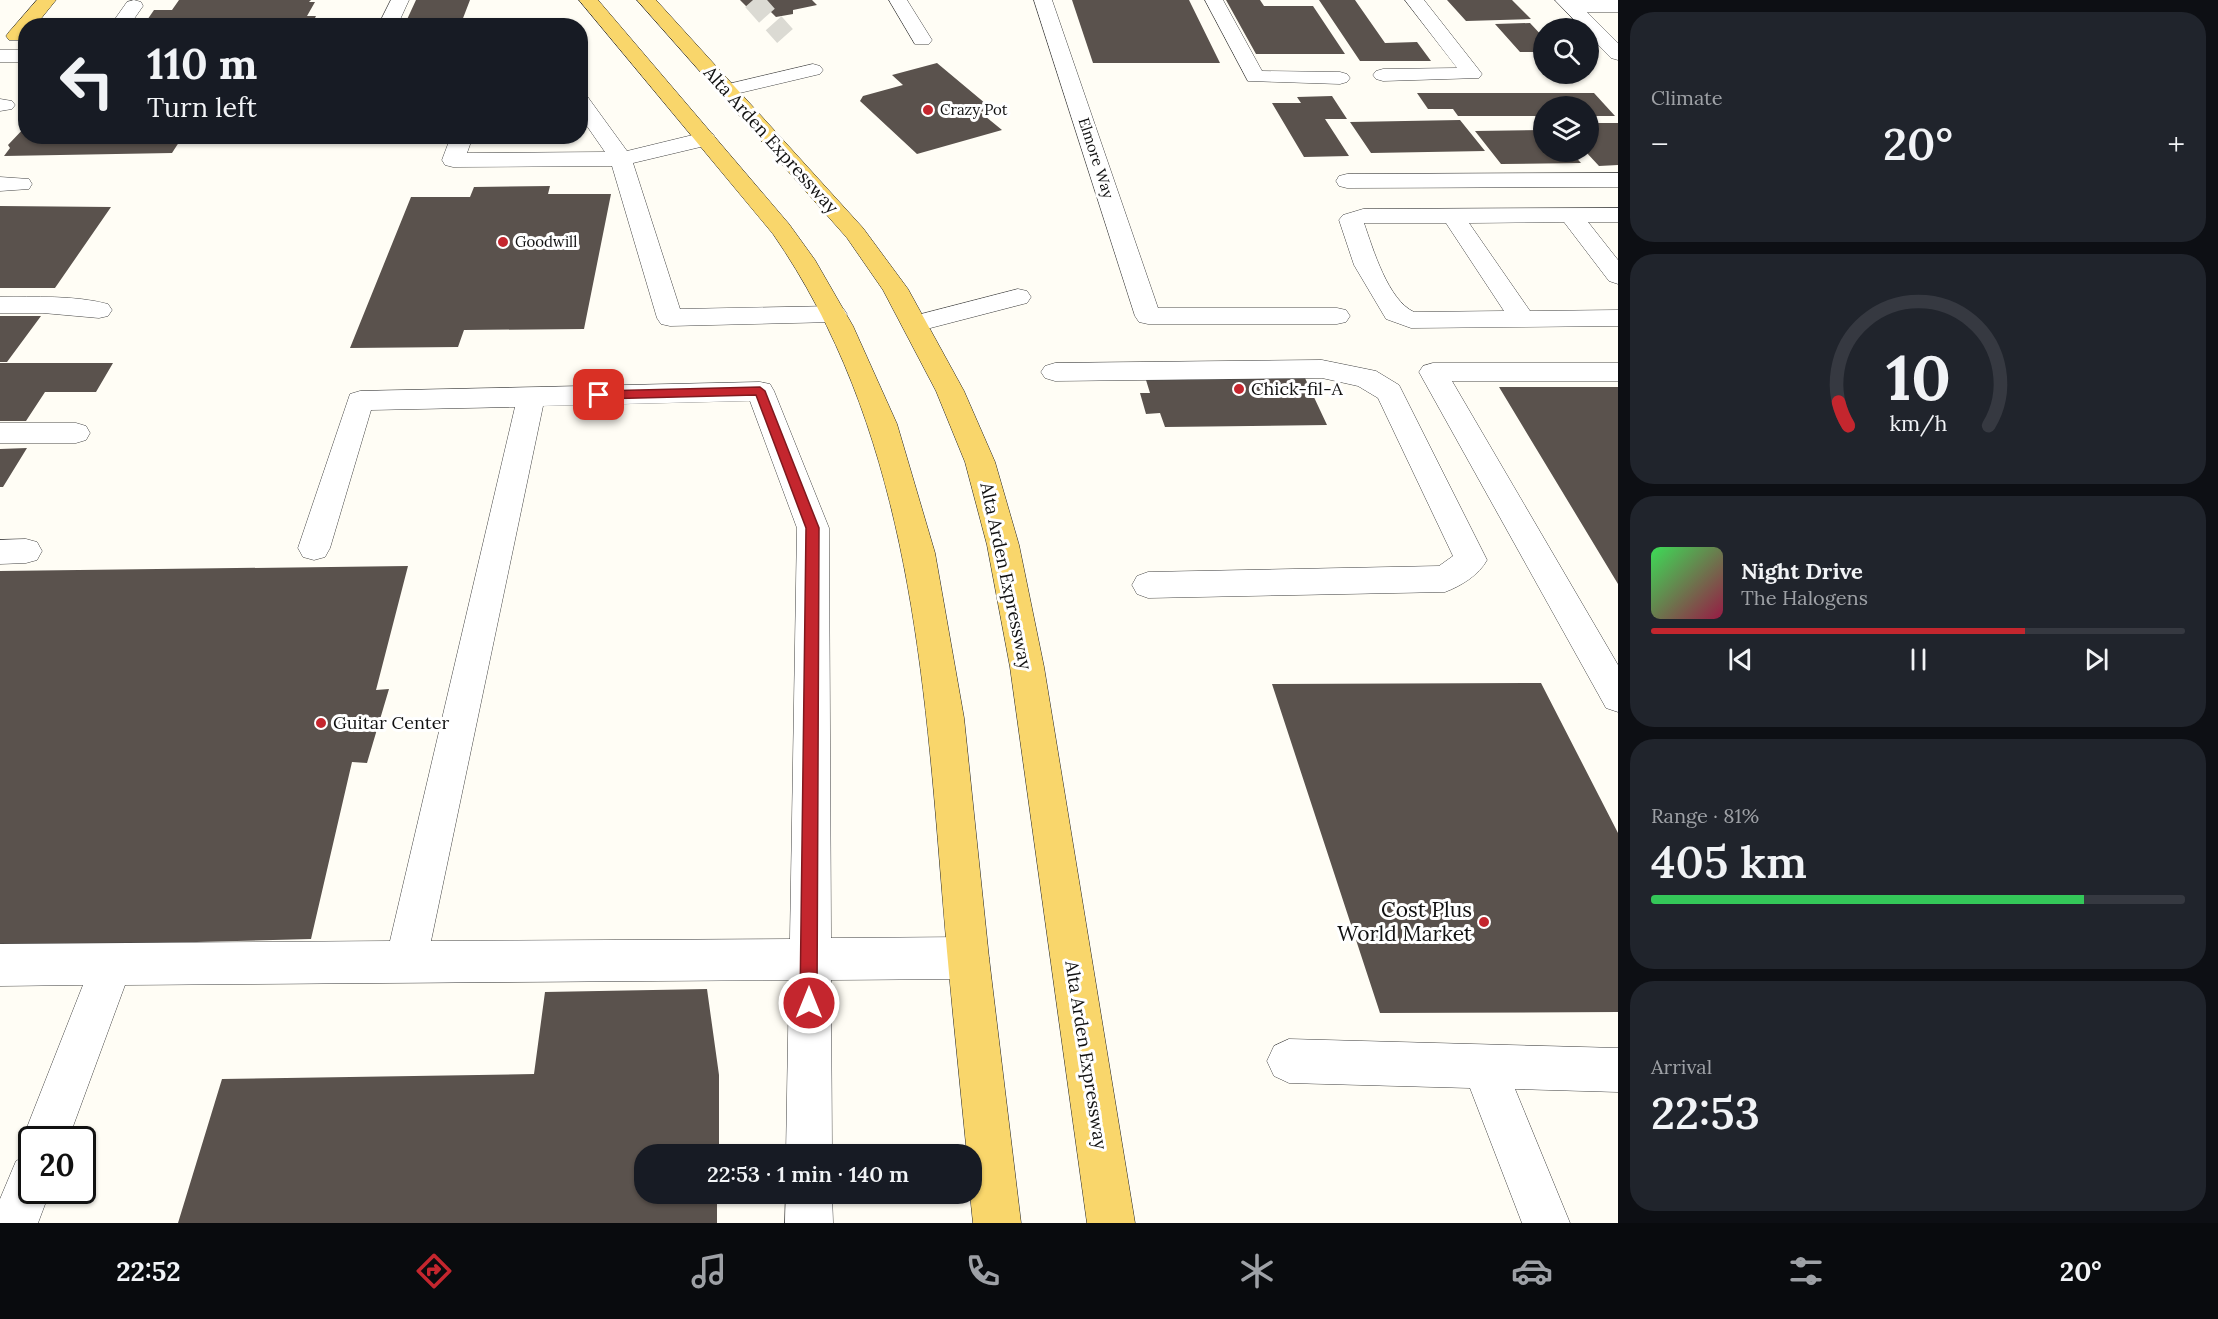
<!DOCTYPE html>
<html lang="en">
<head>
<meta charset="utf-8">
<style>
	:root { --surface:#171b24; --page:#20242c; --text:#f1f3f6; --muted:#9ea1a6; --line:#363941; --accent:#c4262e }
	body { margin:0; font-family:Lora,serif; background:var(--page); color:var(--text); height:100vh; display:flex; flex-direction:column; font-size:22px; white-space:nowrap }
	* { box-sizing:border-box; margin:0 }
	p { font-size:20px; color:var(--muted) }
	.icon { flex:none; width:33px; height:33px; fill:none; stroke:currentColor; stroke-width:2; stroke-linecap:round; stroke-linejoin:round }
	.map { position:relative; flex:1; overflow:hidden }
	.panel { display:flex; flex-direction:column; gap:12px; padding:12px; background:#0d0f14; width:600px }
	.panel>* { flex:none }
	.top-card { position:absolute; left:18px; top:18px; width:570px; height:126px; border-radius:24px; box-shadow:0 2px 4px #0004; background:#171b24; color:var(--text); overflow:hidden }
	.fabs { position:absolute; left:1533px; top:18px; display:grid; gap:12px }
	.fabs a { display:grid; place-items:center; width:66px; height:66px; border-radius:50%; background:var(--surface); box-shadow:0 2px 4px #0004; font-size:30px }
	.speed { position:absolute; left:18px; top:1126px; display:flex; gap:12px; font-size:30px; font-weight:700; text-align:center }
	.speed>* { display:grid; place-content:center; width:78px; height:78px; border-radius:50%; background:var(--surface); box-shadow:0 2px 4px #0004; line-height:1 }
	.speed .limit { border:3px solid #111; border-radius:9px; background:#fff; color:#111 }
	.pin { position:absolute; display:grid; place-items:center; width:51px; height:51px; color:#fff; margin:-26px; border-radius:12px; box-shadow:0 3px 9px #0006 }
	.me { position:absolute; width:66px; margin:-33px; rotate:0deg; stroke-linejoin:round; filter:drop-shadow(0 0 4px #0008) }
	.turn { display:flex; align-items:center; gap:21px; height:126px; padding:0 30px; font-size:27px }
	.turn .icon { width:78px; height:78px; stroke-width:2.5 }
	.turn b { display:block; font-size:42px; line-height:51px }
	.big { font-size:45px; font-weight:600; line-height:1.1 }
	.panel .tile { flex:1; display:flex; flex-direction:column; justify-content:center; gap:9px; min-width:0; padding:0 21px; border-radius:24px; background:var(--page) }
	.panel .dial { align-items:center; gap:0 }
	.dial svg { height:156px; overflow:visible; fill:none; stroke:var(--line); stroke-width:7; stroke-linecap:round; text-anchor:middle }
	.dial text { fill:var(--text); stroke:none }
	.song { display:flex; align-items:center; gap:18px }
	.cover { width:72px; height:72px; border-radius:9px; background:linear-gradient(135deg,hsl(130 70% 55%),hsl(340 70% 35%)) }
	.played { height:6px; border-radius:3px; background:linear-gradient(90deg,var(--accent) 70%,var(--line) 70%) }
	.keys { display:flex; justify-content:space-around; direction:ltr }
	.heat { display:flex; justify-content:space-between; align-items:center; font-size:33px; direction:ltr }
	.charge { height:9px; border-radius:4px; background:linear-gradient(90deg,#34c759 81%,var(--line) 0) }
	.trip { position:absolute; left:634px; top:1144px; width:348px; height:60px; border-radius:24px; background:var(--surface); box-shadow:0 2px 4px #0004; font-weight:600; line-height:60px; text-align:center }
	.tab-bar { display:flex; height:96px; justify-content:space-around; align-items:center; background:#090b0e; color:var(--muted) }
	.tab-bar .icon { width:42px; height:42px }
	.tab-bar .on { color:var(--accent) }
	.tab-bar b { font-size:27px; color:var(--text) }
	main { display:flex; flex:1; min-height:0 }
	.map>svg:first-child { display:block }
	.building { fill:#5a524d }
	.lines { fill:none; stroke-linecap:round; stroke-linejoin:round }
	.minor-tunnel { stroke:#dbdad3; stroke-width:21; stroke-dasharray:21 10; stroke-linecap:butt }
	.minor-casing { stroke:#444; stroke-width:1 }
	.major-casing { stroke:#222; stroke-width:1 }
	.minor { fill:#fff; fill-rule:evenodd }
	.major { fill:#f9d66b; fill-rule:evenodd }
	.route { fill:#c4262e; stroke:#7f191e; stroke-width:1.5 }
	.poi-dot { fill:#c4262e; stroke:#fff; stroke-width:2 }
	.labels { text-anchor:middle; stroke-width:6; stroke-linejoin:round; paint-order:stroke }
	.far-poi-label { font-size:15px; fill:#111; stroke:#fff; text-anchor:start }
	.far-street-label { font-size:15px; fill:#111; stroke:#fff }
	.street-label { font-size:18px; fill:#111; stroke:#fff }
	.poi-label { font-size:18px; fill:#111; stroke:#fff; text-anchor:start }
	.near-poi-label { font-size:21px; fill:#111; stroke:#fff; text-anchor:end }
</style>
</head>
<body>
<main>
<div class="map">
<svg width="1618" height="1223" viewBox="0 0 1618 1223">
	<rect width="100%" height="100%" fill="#fffdf5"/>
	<!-- building -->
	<path class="building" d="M179,0H311L309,2H315L307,16H316L312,24L143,26L154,10H172Z
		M416,0H470L460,26H404Z
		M740,0H812L817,5L793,10V14L776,17L764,5L749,9Z
		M1072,0H1189L1220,63H1093Z
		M1226,0H1260L1264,6H1313L1345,54H1256Z
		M1319,0H1355L1385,43L1417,42L1431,61H1360Z
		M1447,0H1512L1531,19L1466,21Z
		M1530,23L1544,38V52H1520L1495,24Z
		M937,63L992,109L980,112L1002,130L917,154L860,101L863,96L903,85L892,75Z
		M1417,93H1594L1615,116H1588V106H1544V116H1458L1453,109H1428Z
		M1332,96L1347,119H1325L1349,156L1304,157L1272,103H1301L1297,97Z
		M1460,120L1485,151L1371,153L1350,122Z
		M1588,123H1618V165L1599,166L1586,152H1588Z
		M26,126V136H183L172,153L4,156L10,148L8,145Z
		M1544,130V152H1571L1581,163L1501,164L1475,131Z
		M550,186L548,194H611L584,329L464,330L458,347L350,348L411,197H470L474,187Z
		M0,206L111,207L55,288H0Z
		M0,316H41L7,362H0Z
		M0,363H113L96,392H45L26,421H0Z
		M1305,378L1327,425L1165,427L1160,413L1146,414L1140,393H1150L1146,380Z
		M1499,387H1618V584Z
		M27,448L3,487H0V449Z
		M408,566L376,690L389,689L367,763L352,762L311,939L0,947V571Z
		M1541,683L1618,833V1012L1380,1013L1272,684Z
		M707,989L719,1075V1155H645V1194H717V1223H178L222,1079L534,1074L545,992Z"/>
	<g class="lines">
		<!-- minor-tunnel -->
		<path class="minor-tunnel" d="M753,0L785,36"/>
		<defs>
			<path id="minor" d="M134,0L141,2L143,6L129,26H110L127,2Z
				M391,0H409L397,26H378Z
				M889,0H907L932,40L929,44H915Z
				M1034,0H1052L1158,308H1337L1346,310L1350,316L1346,322L1337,324H1148L1139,322L1135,316Z
				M1205,0H1223L1262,71L1340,72L1347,74L1350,78L1347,82L1340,84L1248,81Z
				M1405,0H1424L1479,70L1482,74L1479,78L1383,81L1376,79L1373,75L1376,71L1383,69L1457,68Z
				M1555,0H1618V12H1587L1618,43V60L1611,58L1588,35V28H1582Z
				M0,50H26V62H0Z
				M813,64L820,66L823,70L820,74L727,96L720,94L717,90L720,86Z
				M580,94L587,96L627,151L705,132L713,134L716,139L713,144L633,163L680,309L834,306L843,308L847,314L843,320L834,322L670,326L661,324L657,318L612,166L453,167L445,165L442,160L451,136H473L467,153L605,152L580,116Z
				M0,99L12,101L15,105L12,109L0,111Z
				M1618,173V187L1347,188L1339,186L1336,181L1339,176L1347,174Z
				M0,177L29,179L32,184L29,189L0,191Z
				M1618,208V222H1588L1618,260V284L1609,281L1564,222L1469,223L1530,311L1618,310V326L1411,328L1386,319L1354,265L1339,220L1343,215L1363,209ZM1364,223H1446L1504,311L1414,312C1388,300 1373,249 1364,223Z
				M1018,289L1027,291L1031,297L1027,303L915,332L906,330L902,324L906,318Z
				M0,297C35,297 74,295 108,304L112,310L108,316L99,318L43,313H0Z
				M1322,360L1376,371L1399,385L1487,560C1479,575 1461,586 1445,592L1148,598L1137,594L1132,585L1137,576L1148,572L1439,566L1453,556L1378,398L1358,386L1322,378L1055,381L1045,378L1041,372L1045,366L1055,363Z
				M1433,363H1618V381H1452L1618,665V712L1606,708L1419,372L1423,366Z
				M760,382L770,384L774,391L829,528L831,938L968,937L983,943L989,958L983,973L968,979L831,980L832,1155H786L789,980L125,985L68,1140H32V1191H50L38,1223H0V1199L16,1161L28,1155L22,1140L83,985L0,986V944L390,941L515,407L371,410L330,548L325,557L314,560L303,557L298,548L350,394L360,391ZM750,401L797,528L790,939L431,941L543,406Z
				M0,423H76L86,426L90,433L86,440L76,443H0Z
				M26,539L37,542L42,551L37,560L26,563L0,564V540Z
				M1289,1039L1618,1048V1092L1515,1089L1570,1223H1522L1470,1088L1289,1083L1274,1076L1267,1061L1274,1046Z
				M786,1194H832L833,1223H785Z"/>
			<path id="major" d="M37,0H56L35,26H26V37L23,40H9L6,36L9,32Z
				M579,0H598L789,224L815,260L853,326L897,424L935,553L964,718L989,958L1021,1223H973L970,1194L972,1155H967C958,1063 948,971 941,879C923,656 904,423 773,234Z
				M637,0H656L863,228L908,289L964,391L995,462L1019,545L1044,667L1135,1223H1087L1010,667L987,545L965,462L936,391L883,290L847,238Z"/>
		</defs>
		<!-- minor casing -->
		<use href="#minor" class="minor-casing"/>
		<!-- major casing -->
		<use href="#major" class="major-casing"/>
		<!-- minor -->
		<use href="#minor" class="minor"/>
		<!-- major -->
		<use href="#major" class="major"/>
	</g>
	<!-- route -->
	<path class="route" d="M760,387L765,391L819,528L817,1003L815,1009L809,1011L802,1009L800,1003L806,528L756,395L599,399L594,395L599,391Z"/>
	<!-- markers -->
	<g class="poi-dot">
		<circle cx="928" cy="110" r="6"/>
		<circle cx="503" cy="242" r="6"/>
		<circle cx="1239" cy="389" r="6"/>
		<circle cx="321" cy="723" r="6"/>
		<circle cx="1484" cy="922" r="6"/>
	</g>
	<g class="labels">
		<!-- far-poi labels -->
		<g class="far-poi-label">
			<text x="940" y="115">Crazy Pot</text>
			<text x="515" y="247">Goodwill</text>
		</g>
		<!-- far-street labels -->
		<g class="far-street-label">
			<text transform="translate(1096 158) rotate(72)" y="5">Elmore Way</text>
		</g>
		<!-- street labels -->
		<g class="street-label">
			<text transform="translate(771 140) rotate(48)" y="6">Alta Arden Expressway</text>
			<text transform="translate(1006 576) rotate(78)" y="6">Alta Arden Expressway</text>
			<text transform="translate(1086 1055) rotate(81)" y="6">Alta Arden Expressway</text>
		</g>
		<!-- poi labels -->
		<g class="poi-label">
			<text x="1251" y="395">Chick-fil-A</text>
			<text x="333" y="729">Guitar Center</text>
		</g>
		<!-- near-poi labels -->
		<g class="near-poi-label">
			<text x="1472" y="917">Cost Plus<tspan x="1472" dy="24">World Market</tspan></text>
		</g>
	</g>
</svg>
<div class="fabs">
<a><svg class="icon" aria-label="search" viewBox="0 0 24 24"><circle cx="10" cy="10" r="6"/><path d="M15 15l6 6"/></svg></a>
<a><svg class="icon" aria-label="layers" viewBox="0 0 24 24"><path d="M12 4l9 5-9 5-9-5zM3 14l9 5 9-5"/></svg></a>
</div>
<div class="speed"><div class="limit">20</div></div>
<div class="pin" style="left:599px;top:395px;background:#d93025"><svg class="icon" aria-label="arrive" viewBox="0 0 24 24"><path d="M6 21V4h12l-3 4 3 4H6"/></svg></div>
<svg class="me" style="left:809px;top:1003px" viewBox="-20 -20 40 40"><circle r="17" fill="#c4262e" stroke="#fff" stroke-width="3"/><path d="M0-11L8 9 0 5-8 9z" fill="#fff"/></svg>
<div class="trip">22:53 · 1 min · 140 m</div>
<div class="top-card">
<div class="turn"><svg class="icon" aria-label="left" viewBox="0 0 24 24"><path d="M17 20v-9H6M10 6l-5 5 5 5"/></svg><div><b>110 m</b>Turn left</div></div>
</div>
</div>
<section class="panel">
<div class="tile"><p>Climate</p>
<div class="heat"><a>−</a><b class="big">20°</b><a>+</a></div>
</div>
<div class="tile dial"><svg viewBox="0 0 100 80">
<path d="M14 69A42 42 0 1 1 86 69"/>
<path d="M14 69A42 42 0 0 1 9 57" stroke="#c4262e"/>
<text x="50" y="56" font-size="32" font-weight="700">10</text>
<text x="50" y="72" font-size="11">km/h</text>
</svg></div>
<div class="tile">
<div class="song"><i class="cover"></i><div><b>Night Drive</b><p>The Halogens</p></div></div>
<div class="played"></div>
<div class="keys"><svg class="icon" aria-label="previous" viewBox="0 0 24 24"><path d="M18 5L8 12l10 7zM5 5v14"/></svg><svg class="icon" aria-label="pause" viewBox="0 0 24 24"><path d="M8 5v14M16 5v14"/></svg><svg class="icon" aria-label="next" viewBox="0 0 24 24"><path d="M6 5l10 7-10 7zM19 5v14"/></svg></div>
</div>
<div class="tile"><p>Range · 81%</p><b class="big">405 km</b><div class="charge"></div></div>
<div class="tile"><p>Arrival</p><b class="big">22:53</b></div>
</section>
</main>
<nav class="tab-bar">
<b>22:52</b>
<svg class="icon on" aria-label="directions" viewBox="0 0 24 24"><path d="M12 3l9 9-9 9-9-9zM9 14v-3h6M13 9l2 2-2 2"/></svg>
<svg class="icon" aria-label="music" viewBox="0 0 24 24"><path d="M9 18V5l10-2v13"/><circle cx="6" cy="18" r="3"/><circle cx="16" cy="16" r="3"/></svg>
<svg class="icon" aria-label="phone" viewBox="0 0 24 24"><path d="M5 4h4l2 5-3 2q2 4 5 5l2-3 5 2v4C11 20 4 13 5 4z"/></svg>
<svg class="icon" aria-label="climate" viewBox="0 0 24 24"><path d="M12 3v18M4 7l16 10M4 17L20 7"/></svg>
<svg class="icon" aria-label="car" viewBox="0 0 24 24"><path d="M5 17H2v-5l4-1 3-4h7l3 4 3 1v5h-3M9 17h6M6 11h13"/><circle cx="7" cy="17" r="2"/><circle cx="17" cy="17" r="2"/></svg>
<svg class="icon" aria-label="filters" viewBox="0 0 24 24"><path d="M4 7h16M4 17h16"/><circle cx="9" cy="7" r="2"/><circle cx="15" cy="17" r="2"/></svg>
<b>20°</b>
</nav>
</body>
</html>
